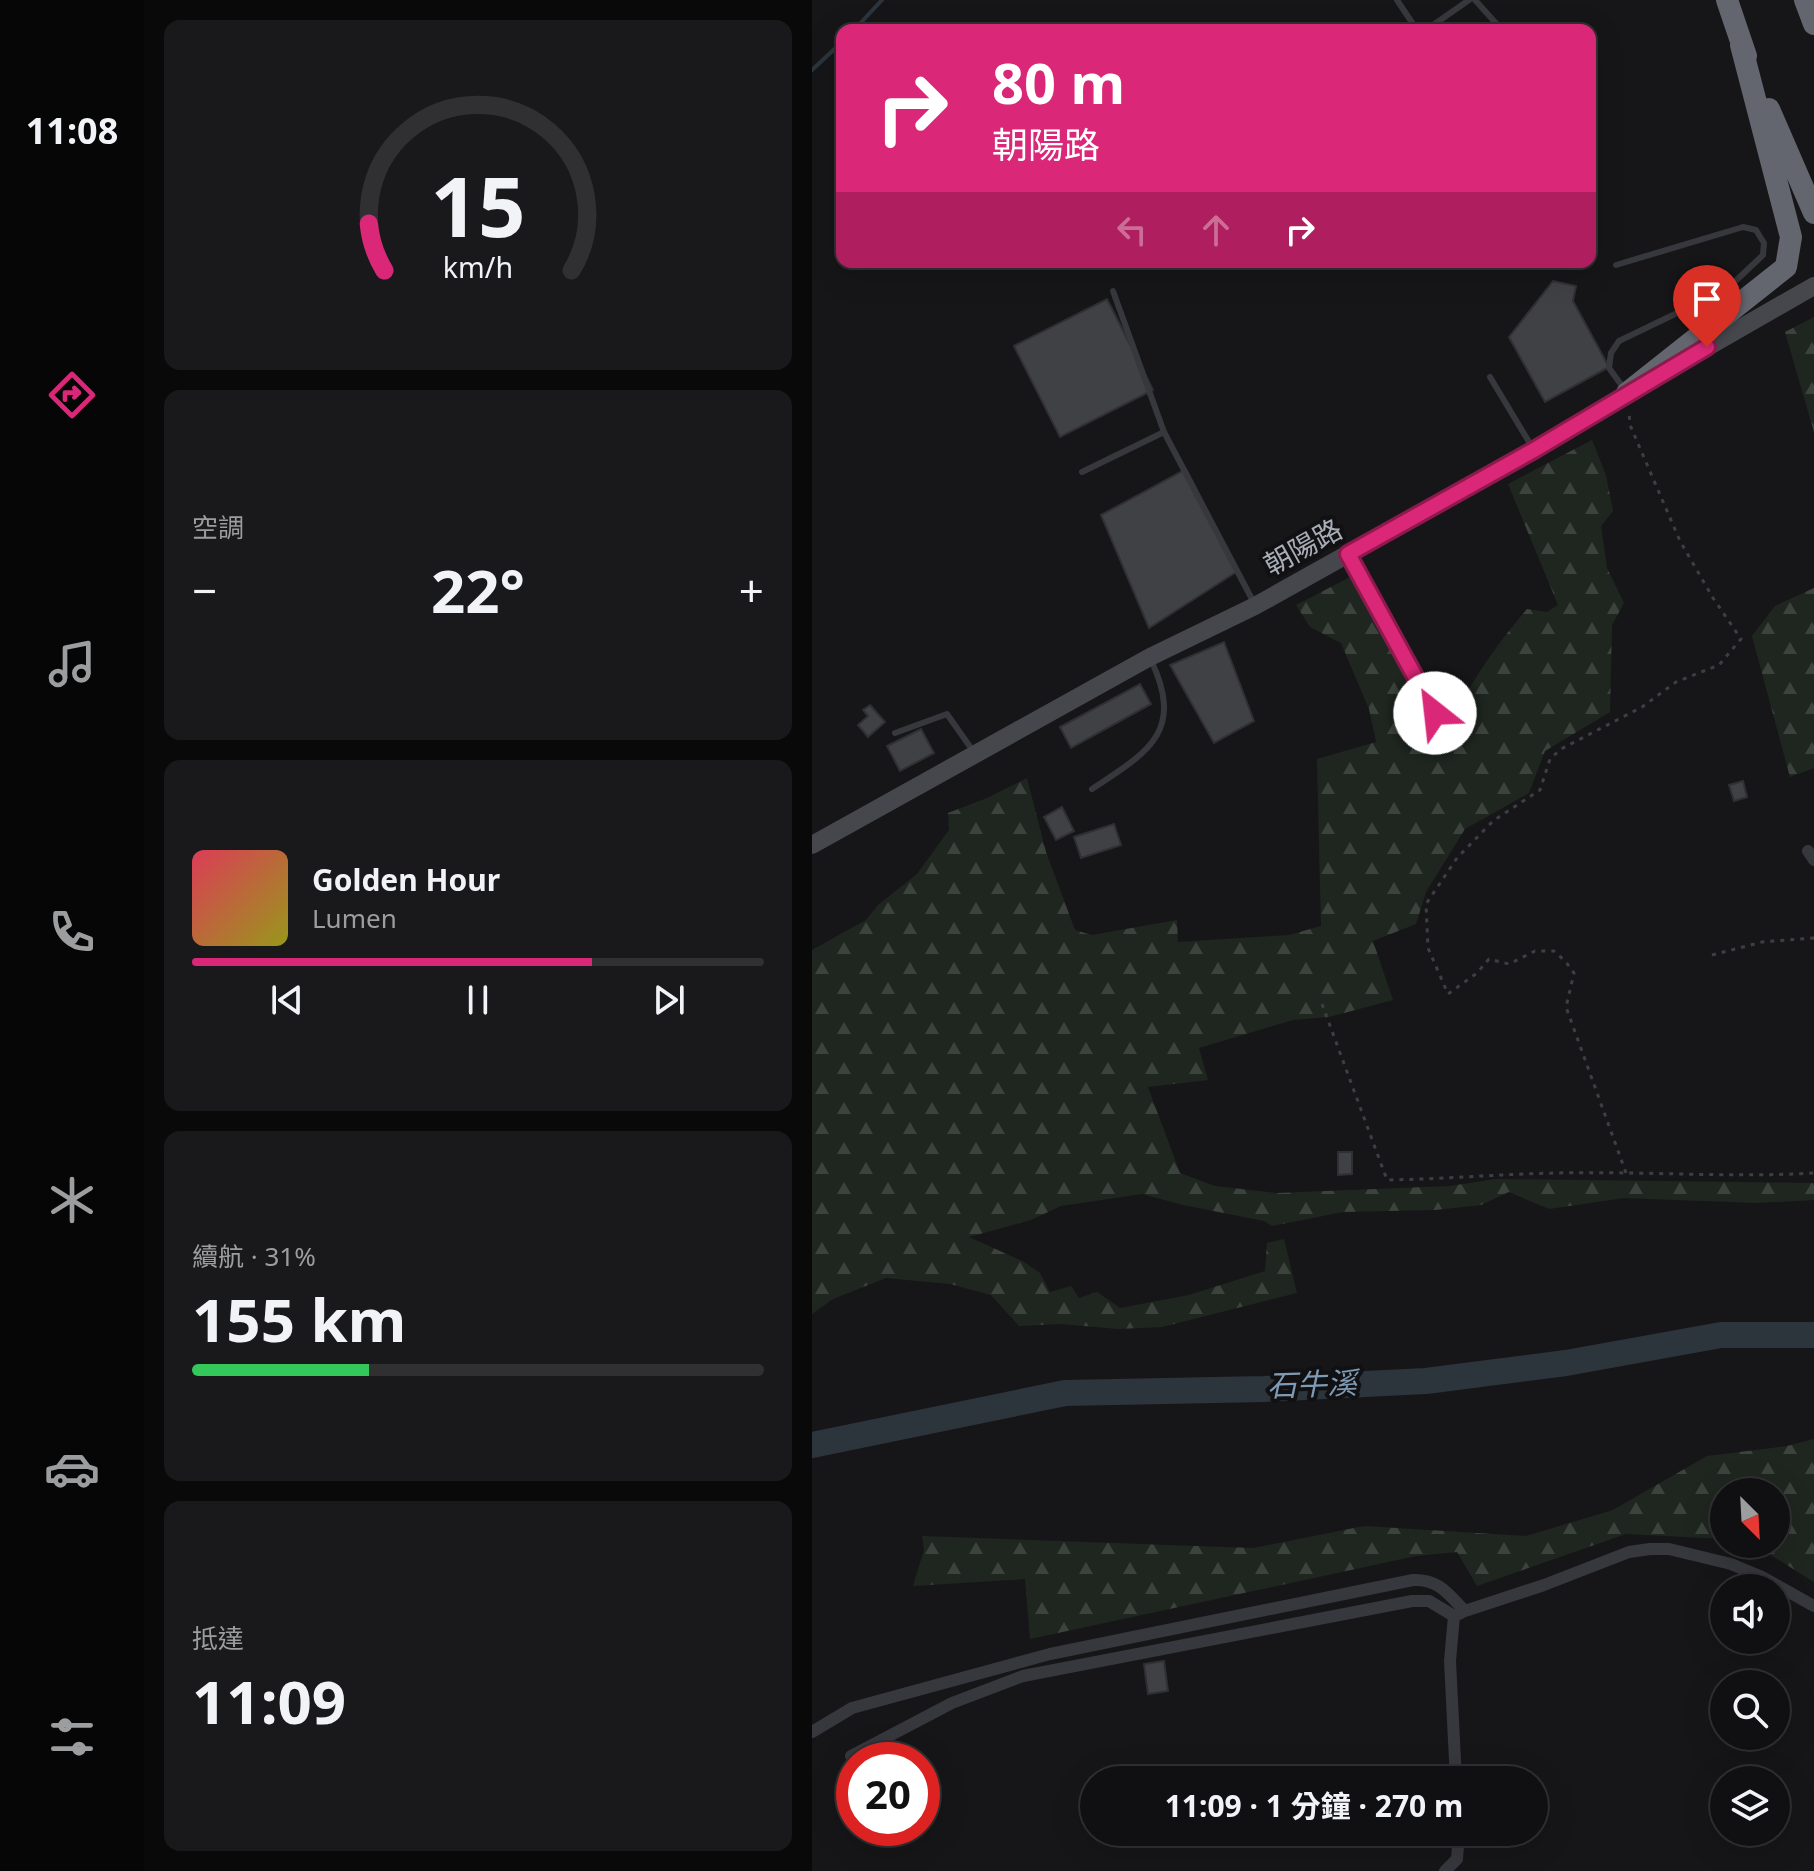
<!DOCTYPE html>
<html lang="zh-TW">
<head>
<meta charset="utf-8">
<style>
	:root { --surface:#101012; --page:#19191b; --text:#f1f3f6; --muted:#9c9d9f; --line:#303032; --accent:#db2777 }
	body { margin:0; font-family:"Noto Sans","Noto Sans TC",sans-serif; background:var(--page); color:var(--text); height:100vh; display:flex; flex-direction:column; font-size:30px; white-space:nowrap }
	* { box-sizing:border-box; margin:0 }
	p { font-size:26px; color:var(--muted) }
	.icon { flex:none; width:44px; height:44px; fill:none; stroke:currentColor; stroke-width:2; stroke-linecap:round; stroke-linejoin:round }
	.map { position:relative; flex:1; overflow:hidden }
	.sheet { display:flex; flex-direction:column; gap:20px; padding:20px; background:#09090a; width:668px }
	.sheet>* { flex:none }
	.guide { position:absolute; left:24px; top:24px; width:760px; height:244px; border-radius:16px; box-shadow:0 8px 32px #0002,0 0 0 2px var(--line); background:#db2777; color:#fff; overflow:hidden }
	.needle { width:52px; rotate:156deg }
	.controls { position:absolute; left:898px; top:1478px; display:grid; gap:16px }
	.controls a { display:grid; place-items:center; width:80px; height:80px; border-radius:50%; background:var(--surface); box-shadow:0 8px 32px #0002,0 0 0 2px var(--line); font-size:40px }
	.speed { position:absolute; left:24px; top:1742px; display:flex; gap:16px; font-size:40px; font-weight:700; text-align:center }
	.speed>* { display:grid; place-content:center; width:104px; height:104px; border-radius:50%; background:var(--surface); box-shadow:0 8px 32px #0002,0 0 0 2px var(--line); line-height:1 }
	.speed .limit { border:12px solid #d22; background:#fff; color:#111 }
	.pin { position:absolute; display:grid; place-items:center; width:68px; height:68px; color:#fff; margin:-82px -34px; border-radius:50% 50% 50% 0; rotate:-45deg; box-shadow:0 0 8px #0007 }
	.pin .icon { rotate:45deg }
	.me { position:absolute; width:88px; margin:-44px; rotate:331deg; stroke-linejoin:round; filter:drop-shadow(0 0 6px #0008) }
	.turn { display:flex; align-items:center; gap:28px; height:168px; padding:0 24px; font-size:36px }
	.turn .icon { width:104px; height:104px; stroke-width:2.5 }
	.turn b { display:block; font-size:56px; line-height:68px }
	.lanes { display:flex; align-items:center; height:76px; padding:0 24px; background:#0003; justify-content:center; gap:40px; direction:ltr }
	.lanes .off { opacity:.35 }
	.big { font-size:60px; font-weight:700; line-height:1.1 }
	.sheet .tile { flex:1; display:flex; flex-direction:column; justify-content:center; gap:12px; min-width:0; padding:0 28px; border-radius:16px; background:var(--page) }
	.sheet .dial { align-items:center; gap:0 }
	.dial svg { height:208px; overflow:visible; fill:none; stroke:var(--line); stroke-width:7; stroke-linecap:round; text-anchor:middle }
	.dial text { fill:var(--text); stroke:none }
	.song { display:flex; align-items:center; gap:24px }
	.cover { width:96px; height:96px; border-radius:12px; background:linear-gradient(135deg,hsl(350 70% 55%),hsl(60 70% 35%)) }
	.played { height:8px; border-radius:4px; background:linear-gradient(90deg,var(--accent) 70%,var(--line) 70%) }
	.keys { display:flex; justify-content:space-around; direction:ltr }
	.heat { display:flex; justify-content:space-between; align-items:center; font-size:44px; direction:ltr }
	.charge { height:12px; border-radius:6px; background:linear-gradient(90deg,#34c759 31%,var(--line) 0) }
	.trip { position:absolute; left:268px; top:1766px; width:468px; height:80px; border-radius:40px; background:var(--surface); box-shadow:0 8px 32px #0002,0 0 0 2px var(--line); font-weight:700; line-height:80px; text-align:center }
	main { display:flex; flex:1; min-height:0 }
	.menu { display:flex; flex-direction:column; width:144px; justify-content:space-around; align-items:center; background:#060607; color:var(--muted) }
	.menu .icon { width:56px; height:56px }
	.menu .current { color:var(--accent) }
	.menu b { font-size:36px; color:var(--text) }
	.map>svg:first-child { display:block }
	.forest { fill:url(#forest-firs) }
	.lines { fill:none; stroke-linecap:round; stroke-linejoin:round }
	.stream { stroke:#2c353c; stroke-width:4 }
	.river { stroke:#2c353c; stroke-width:26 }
	.building { fill:#404145; stroke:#303034; stroke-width:2 }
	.path { stroke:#3d3f44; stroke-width:3; stroke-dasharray:4 6; stroke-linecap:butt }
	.lane { stroke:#37383d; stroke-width:6 }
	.street { stroke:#37383d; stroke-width:12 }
	.secondary { stroke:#45474d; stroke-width:18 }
	.highway { stroke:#63666e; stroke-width:22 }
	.route-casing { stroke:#8e194d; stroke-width:20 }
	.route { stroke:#db2777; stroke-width:14 }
	.labels { text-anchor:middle; stroke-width:8; stroke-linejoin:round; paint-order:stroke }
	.street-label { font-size:28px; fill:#a8adb8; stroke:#111113 }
	.water-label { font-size:30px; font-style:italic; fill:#7f9bb3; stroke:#111113 }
</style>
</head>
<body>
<main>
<nav class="menu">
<b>11:08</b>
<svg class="icon current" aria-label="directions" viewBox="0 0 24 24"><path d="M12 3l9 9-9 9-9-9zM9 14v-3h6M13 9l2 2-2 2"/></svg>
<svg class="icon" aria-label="music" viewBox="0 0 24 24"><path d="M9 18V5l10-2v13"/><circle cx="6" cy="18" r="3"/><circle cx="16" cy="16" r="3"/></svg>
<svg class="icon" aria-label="phone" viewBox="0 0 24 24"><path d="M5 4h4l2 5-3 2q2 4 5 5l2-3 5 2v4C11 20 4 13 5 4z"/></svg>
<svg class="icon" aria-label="climate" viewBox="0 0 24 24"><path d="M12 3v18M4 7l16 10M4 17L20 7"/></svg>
<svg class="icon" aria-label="car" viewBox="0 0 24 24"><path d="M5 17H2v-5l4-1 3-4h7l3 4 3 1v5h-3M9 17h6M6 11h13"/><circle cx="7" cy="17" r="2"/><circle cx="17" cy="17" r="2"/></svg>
<svg class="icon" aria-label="filters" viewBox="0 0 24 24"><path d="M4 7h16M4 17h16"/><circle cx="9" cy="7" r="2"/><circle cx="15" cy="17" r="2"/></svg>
</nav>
<section class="sheet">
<div class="tile dial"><svg viewBox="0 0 100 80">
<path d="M14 69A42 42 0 1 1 86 69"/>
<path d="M14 69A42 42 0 0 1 8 51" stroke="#db2777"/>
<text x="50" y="56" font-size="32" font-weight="700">15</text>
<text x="50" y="72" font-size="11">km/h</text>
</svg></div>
<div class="tile"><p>空調</p>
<div class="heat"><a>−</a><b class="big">22°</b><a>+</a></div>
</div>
<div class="tile">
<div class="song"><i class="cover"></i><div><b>Golden Hour</b><p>Lumen</p></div></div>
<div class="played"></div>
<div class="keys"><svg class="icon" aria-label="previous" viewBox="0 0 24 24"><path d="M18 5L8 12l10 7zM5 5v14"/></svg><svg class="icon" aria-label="pause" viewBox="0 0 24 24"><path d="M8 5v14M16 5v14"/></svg><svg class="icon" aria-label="next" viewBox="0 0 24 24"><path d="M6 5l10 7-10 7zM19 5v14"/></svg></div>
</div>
<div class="tile"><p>續航 · 31%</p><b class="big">155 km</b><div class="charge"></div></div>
<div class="tile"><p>抵達</p><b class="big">11:09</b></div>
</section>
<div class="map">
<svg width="1002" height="1871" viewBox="0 0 1002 1871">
	<defs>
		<pattern id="forest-firs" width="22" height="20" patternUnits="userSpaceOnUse" patternTransform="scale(2)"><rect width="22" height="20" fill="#1e261f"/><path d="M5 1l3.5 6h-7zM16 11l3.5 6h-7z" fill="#3c433d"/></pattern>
	</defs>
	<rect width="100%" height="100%" fill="#161618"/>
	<!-- forest -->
	<path class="forest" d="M1002,317V432L973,332Z
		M780,440L794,475L801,511L789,526L795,568L812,603L800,625L798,712L733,751L717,793L653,829L614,892L604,924L561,941L581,1000L517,1017L481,1020L387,1048L396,1080L336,1087L368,1173L403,1186L465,1193L638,1186L683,1179L1002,1183V1200L945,1203L812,1198L737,1209L697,1192L669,1205L623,1210L531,1212L460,1226L452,1221L371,1205L330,1194L249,1206L219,1220L157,1237L212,1262L228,1273L238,1292L259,1286L267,1298L285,1292L308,1308L377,1295L453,1271L455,1243L472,1239L485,1293L350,1327L306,1329L249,1324L207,1326L179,1295L138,1284L74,1278L21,1299L0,1314V950L54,920L66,905L105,874L137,830L136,813L175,798L215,778L234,852L263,930L280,935L365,920L366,942L477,935L509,926L505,759L564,742L557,709L529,643L498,627L484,605L544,574L573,634L635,731C656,686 682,647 715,609L735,612L746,605L696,484Z
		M1002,588V768L978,777L940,636L963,606Z
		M1002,1439V1582L941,1544H964V1492H912V1539L814,1534L665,1586L645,1552L604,1556L218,1639L213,1579L101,1586L112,1550L110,1536L441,1548L552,1526L714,1536L801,1510L895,1456L975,1446Z"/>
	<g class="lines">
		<!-- stream -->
		<path class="stream" d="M42,30L70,0
			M0,70L30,42"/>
		<!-- river -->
		<path class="river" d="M0,1445L253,1393L452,1389L614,1381L754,1363L909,1335H1002"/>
	</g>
	<!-- building -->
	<path class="building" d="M741,281L764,286L761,301L797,367L733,402L697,337Z
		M295,299L341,390L248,437L202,346Z
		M374,469L426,571L337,628L289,515Z
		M412,642L442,721L402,743L358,665Z
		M328,684L339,704L259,748L248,727Z
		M58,705L73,722L56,737L46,725L56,716L51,710Z
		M109,729L122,753L88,771L75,746Z
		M931,781L935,797L922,801L917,785Z
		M250,807L262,831L244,840L232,817Z
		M302,824L309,845L269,858L262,837Z
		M526,1152H540V1174L526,1175Z
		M352,1661L356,1691L336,1694L332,1664Z"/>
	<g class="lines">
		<!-- path -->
		<path class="path" d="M900,955L950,942L1002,938
			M510,1004L575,1180C632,1179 688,1174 745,1173C831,1171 917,1178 1002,1173
			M814,1173L754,1007L762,973L754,962L742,951H723L697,964L677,959L665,973L636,994L616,948L614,904L645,858L681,821L728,790L738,759L749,749L830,707L864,682L907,665L929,639L901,598L868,541L818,425L817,412"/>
		<!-- lane -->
		<path class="lane" d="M585,0L605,30
			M663,0L690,30
			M614,30L657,0
			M804,265L931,227L944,230L952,243L951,255L915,289L807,341L799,353L797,368L813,390
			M301,291L352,432L442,603
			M678,377L720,447
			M270,472L352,432
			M538,557L623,713
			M83,733L135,714L161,751
			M280,789C336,752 373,732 339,660"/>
		<!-- street -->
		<path class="street" d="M996,851L1002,860
			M0,1732L40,1708L238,1654L601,1580C627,1579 636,1594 653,1611L732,1585L817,1552L838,1549H857L919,1564L950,1577L1002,1606
			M39,1756L140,1703L211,1676L600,1601H617L642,1616
			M644,1780L638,1661L642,1616L649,1613
			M633,1871L645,1859L647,1832"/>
		<!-- secondary -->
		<path class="secondary" d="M859,368L1002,286
			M0,845L338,657L443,606L722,450L826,387"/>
		<!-- highway -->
		<path class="highway" d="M915,0L934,56
			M993,0L1002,24
			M957,109L1002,213
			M815,393L974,267L979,237L929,45"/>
	</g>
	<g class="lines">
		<defs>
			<path id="route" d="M623,713L536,554L722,450L895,347"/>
		</defs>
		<!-- route casing -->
		<use href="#route" class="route-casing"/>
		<!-- route -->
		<use href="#route" class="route"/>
	</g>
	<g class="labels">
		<!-- street labels -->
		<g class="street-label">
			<text transform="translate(491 547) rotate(-29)" y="10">朝陽路</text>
		</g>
		<!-- water labels -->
		<g class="water-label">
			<text transform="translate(500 1385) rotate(-2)" y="10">石牛溪</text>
		</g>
	</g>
</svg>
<div class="controls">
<a><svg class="needle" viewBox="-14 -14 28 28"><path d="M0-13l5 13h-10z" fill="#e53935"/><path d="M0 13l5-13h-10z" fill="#9c9d9f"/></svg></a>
<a><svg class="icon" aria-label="sound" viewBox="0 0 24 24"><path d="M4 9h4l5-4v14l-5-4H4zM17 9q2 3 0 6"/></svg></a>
<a><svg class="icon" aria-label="search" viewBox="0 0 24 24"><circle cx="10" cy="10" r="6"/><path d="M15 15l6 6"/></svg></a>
<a><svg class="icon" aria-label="layers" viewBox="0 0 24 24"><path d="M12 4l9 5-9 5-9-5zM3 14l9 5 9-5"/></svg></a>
</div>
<div class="speed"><div class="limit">20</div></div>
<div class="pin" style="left:895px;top:347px;background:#d93025"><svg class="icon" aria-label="arrive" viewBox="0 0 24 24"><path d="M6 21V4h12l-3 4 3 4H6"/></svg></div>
<svg class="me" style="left:623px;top:713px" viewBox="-20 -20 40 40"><circle r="19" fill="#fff"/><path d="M0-13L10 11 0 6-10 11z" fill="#db2777"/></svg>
<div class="trip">11:09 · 1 分鐘 · 270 m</div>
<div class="guide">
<div class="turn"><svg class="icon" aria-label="right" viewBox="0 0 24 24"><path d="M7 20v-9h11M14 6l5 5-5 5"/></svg><div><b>80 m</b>朝陽路</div></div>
<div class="lanes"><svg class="icon off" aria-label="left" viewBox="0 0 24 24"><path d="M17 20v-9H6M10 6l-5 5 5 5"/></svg><svg class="icon off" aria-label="ahead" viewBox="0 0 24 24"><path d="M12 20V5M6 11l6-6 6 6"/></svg><svg class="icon" aria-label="right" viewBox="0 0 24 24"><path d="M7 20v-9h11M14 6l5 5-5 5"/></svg></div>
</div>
</div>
</main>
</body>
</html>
